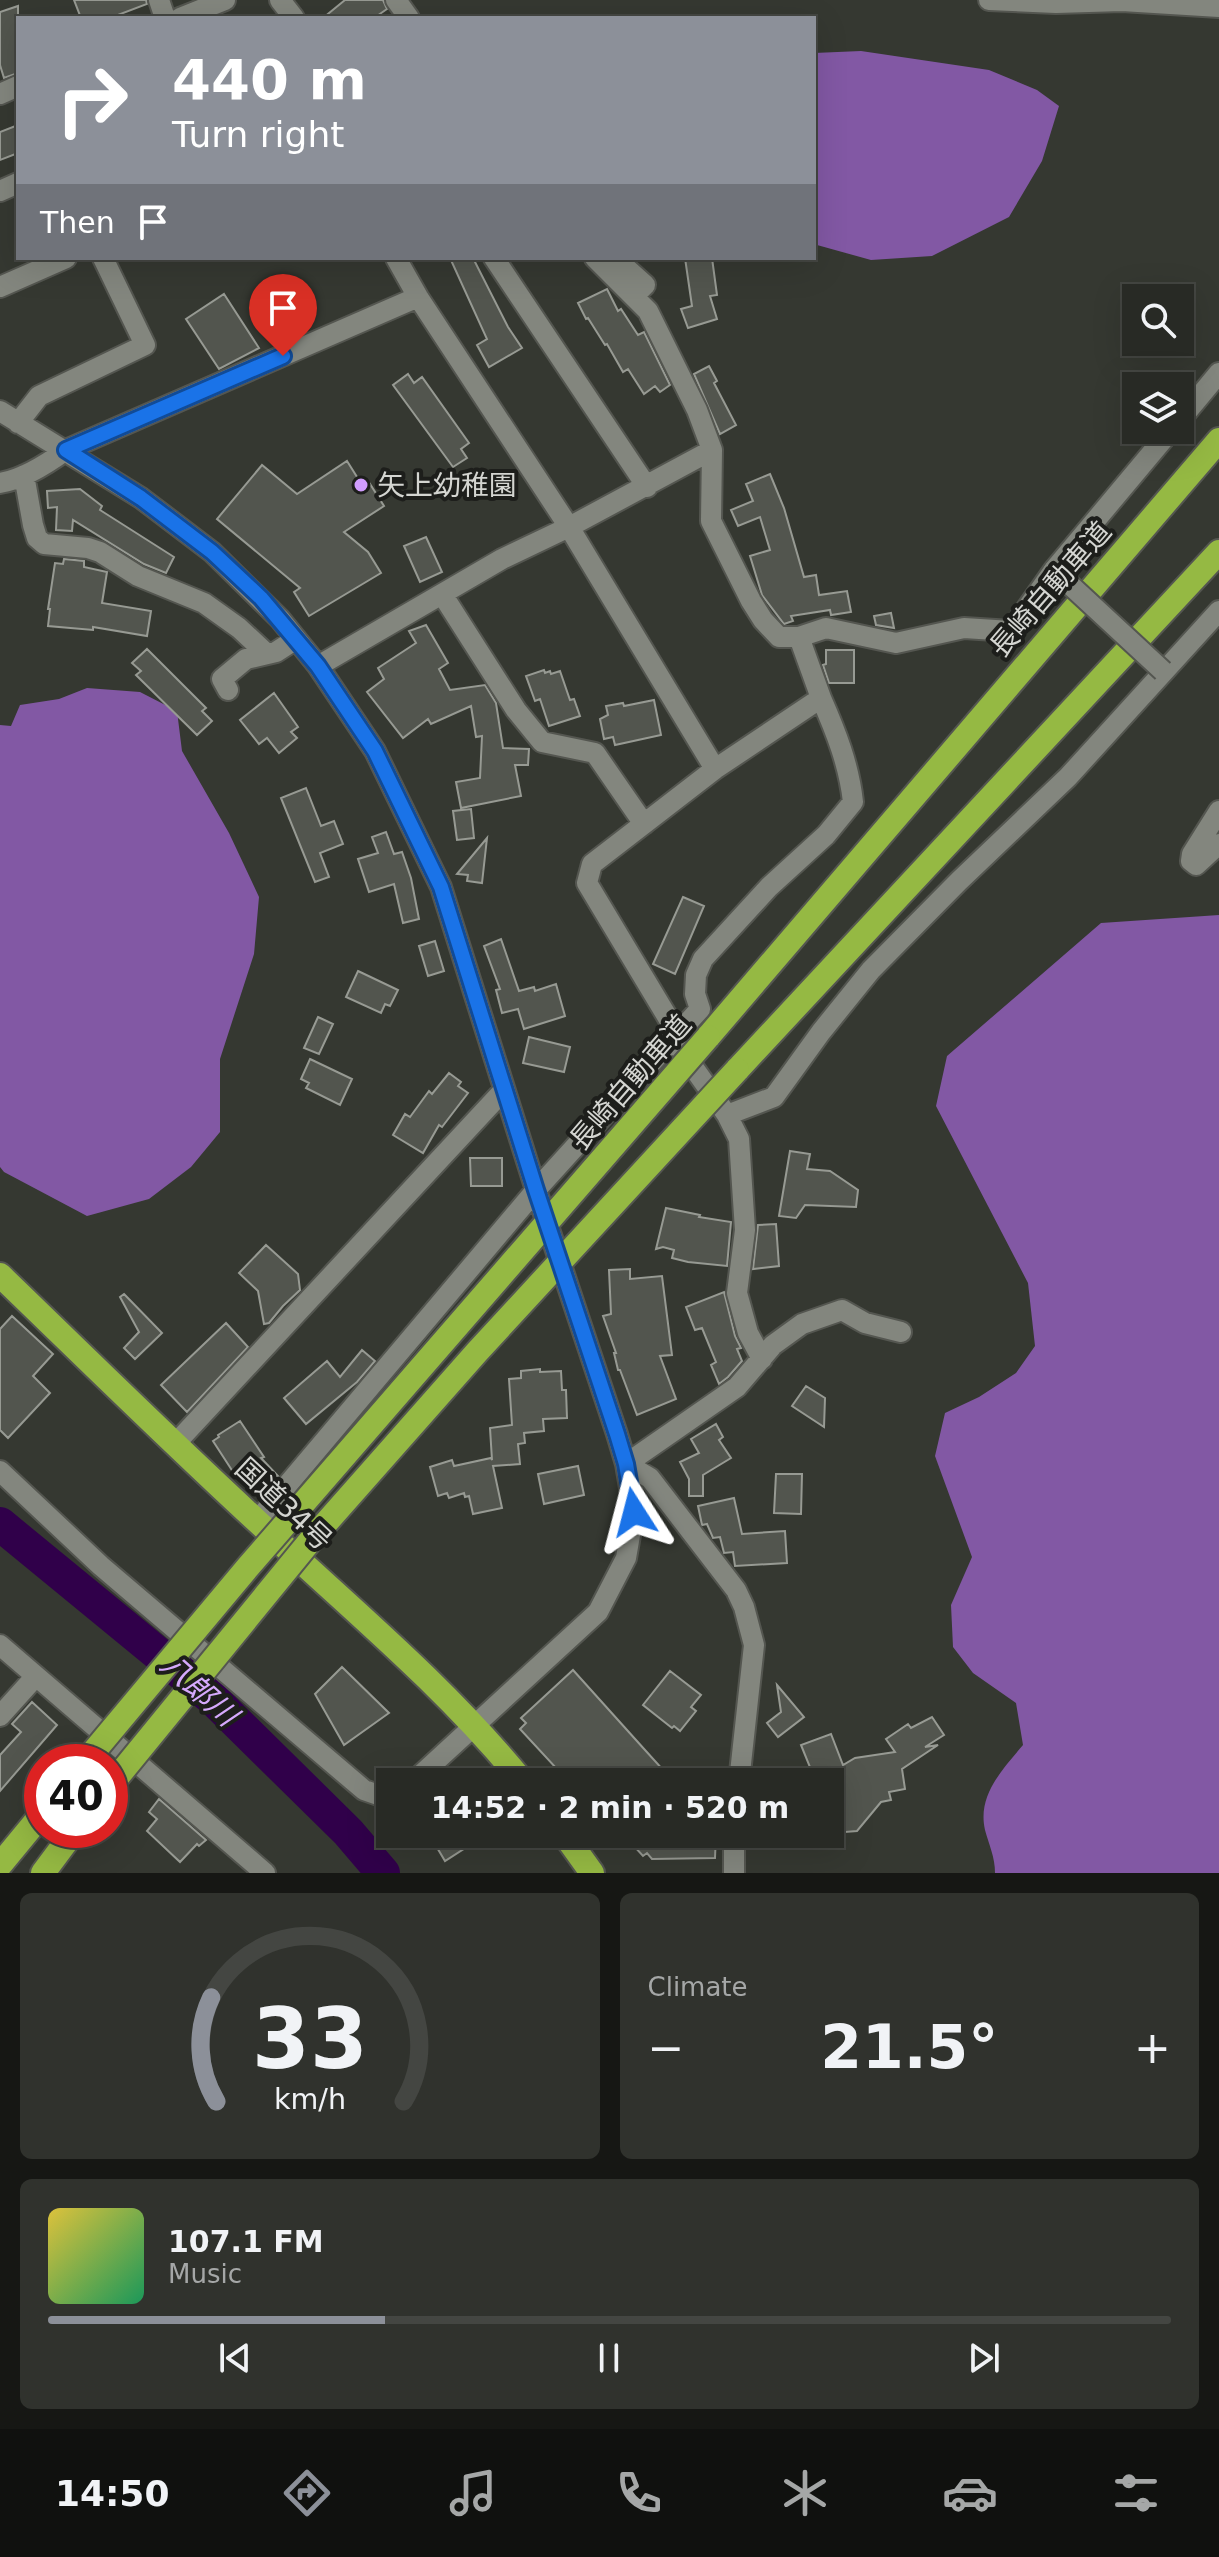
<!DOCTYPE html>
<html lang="en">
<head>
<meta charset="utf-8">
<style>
	:root { --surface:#282a25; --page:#30322d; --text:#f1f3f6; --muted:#a5a7a7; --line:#444642; --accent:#8c9099 }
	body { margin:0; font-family:"DejaVu Sans","Noto Sans JP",sans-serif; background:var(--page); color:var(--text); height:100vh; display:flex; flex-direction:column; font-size:30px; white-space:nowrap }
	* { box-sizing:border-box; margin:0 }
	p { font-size:26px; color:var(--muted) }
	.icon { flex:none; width:44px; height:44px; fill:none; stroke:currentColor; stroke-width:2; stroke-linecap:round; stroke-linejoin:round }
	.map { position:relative; height:1873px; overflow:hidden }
	.panel { display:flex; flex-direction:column; gap:20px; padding:20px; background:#161714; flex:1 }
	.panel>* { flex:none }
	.top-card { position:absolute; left:16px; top:16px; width:800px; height:244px; border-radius:0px; box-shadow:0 8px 32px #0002,0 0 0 2px var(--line); background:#8c9099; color:#fff; overflow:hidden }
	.fabs { position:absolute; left:1122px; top:284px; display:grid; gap:16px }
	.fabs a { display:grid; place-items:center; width:72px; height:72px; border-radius:0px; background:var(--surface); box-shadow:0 8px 32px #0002,0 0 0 2px var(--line); font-size:40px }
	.speed { position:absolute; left:24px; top:1744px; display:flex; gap:16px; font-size:40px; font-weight:700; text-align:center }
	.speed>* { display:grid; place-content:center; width:104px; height:104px; border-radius:50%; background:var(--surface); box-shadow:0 8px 32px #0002,0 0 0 2px var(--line); line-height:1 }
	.speed .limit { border:12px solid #d22; background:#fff; color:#111 }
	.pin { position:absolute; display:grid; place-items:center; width:68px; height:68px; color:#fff; margin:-82px -34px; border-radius:50% 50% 50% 0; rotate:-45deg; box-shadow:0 0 8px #0007 }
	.pin .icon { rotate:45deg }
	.me { position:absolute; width:88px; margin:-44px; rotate:351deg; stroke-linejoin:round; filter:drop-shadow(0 0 6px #0008) }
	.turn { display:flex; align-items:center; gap:28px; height:168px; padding:0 24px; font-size:36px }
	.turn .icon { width:104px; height:104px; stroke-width:2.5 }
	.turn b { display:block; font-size:56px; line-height:68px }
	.then { display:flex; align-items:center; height:76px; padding:0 24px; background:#0003; gap:16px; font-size:30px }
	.big { font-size:60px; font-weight:700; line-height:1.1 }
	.panel .card { flex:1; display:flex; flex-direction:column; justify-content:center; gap:12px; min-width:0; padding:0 28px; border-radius:12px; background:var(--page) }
	.panel .dial { align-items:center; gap:0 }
	.dial svg { height:208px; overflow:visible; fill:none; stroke:var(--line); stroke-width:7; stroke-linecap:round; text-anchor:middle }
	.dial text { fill:var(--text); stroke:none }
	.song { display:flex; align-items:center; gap:24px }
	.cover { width:96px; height:96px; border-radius:12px; background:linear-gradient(135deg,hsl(50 70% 55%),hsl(150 70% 35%)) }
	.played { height:8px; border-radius:4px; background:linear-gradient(90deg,var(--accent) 30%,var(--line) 30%) }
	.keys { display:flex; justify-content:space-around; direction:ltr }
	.heat { display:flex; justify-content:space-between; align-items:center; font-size:44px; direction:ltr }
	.panel .tiles { flex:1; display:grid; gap:20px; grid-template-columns:1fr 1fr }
	.card:last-child { grid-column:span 2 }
	.trip { position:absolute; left:376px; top:1768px; width:468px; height:80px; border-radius:0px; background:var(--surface); box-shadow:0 8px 32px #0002,0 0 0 2px var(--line); font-weight:700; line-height:80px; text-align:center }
	.tab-bar { display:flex; height:128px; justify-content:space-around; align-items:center; background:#10110f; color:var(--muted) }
	.tab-bar .icon { width:56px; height:56px }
	.tab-bar .active { color:var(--accent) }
	.tab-bar b { font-size:36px; color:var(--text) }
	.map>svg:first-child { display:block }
	.forest { fill:#8258a4 }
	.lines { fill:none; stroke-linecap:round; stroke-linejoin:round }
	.river { stroke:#30004a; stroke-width:34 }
	.building { fill:#52554e; stroke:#979a93; stroke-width:2 }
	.minor-casing { stroke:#545650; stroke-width:24 }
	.highway-casing { stroke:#545650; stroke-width:28 }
	.minor { stroke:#83867e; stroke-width:20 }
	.highway { stroke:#95b943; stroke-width:24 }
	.minor-bridge-casing { stroke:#545650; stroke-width:24; stroke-linecap:butt }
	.highway-bridge-casing { stroke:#545650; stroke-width:28; stroke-linecap:butt }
	.minor-bridge { stroke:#83867e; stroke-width:20 }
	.highway-bridge { stroke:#95b943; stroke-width:24 }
	.route-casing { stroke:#114b97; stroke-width:20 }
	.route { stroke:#1a73e8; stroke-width:14 }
	.poi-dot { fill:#d19dfe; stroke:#1d1e1b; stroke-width:3 }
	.labels { text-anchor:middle; stroke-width:8; stroke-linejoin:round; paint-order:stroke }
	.poi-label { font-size:28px; fill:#d4d5d1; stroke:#1d1e1b; text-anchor:start }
	.street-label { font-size:28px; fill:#d4d5d1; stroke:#1d1e1b }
	.water-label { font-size:30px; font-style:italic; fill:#d5a9fc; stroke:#1d1e1b }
</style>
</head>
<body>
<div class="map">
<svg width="1219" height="1873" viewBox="0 0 1219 1873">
	<rect width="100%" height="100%" fill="#353831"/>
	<!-- forest -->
	<path class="forest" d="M861,51L989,70L1037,90L1059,106L1042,161L1009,217L932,256L871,260L817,245L814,242V53Z
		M87,688L140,692L177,711L182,751L229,833L259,897L254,954L220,1059V1132L191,1167L149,1199L87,1216L4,1172L0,1167V725L11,726L20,705L59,699Z
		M1219,915V1873H995C995,1857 989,1845 985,1830C977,1795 1003,1769 1023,1745L1016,1703L973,1673L953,1647L951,1605L972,1557L935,1456L945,1413L979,1397L1016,1373L1035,1346L1028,1283L936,1106L947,1056L1101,923Z"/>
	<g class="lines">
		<!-- river -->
		<path class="river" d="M0,1524L212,1698L348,1832L383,1873"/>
	</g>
	<!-- building -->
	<path class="building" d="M74,0H146L147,4L110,18H81Z
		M345,0H383L387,9L374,18H323Z
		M18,6V73L4,78L0,65V12Z
		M18,125V153L0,160V132Z
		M450,258H473L508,327L522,348L489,367L477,345L487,339Z
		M685,258H712L717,295L710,296L717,319L688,328L681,309L692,306Z
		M607,289L618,311L621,309L638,335L644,332L670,385L660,392L655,386L644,394L628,369L623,372L607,344L605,345L588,318L586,319L578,303Z
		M224,294L259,348L219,369L186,319Z
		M709,366L717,381L714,383L736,425L720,434L694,374Z
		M408,374L414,383L422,377L469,443L461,449L467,458L453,467L393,385Z
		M347,461L364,488L370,484L384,506L344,532L368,552L381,573L309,616L294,592L300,588L217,519L262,465L297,494Z
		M770,474L784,508L804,577L816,575L819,595L847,591L851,612L831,615L830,610L791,616L793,621L784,624L762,595L750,556L770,550L760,517L738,526L731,510L753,501L746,484Z
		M80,489L102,506L100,510L174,557L166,573L144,564L73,520L72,531L56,530L57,507L48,508L47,491Z
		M426,537L442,572L420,582L404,546Z
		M64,559L84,561V567L107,572L102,603L151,611L147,636L93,627V630L48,626L50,609H48L55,563L63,564Z
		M891,613L894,628L876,625L874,616Z
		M426,625L448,663L439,669L450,690L485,685L496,703L503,748L529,749L528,765H515L521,796L461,808L456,782L480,778L482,736L476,737L471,706L431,724L428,719L403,738L367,692L384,679L378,668L416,643L409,631Z
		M147,649L206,708L202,711L212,721L197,735L136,675L141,671L132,663Z
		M826,650H854V683H829L823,665L826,664Z
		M544,670L545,673L550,671L551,674L560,671L570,700L574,699L580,716L549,726L540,699L535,701L526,676Z
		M274,693L298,727L291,732L297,738L279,753L267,738L259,744L240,720Z
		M654,700L661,735L615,745L613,737L604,739L600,719L608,715L606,706L623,703L624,706Z
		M306,788L321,826L334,821L343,844L320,853L329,877L315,882L281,798Z
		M471,809L474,838L457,840L453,811Z
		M386,832L394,854L402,852L411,878L419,919L403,923L394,884L369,892L358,859L378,853L372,837Z
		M487,838L482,883L467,881L468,875L457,874Z
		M683,897L704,906L675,974L653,964Z
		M501,939L519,991L534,987L535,991L556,984L565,1016L524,1029L518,1009L502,1013L496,990L500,989L484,946Z
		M435,941L444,971L428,976L419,946Z
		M358,971L398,990L390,1006L385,1004L381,1013L346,997Z
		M318,1017L333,1024L319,1054L304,1048Z
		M529,1037L570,1047L564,1072L523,1063Z
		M310,1059L352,1079L340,1105L306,1088L309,1083L301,1079Z
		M449,1073L461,1082L458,1086L468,1093L442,1127L439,1125L423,1153L393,1135L405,1114L410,1117L429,1091L432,1094Z
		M790,1151L810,1154L807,1169L830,1171L858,1190L856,1207L805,1205L796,1218L779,1216Z
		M470,1158H502V1186H471Z
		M666,1208L700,1215L699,1217L731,1222L727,1266L688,1262L672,1258L674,1250L663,1247L656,1249Z
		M776,1224L779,1266L753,1269L758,1225Z
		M266,1245L298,1274L300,1290L283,1306L269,1323L264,1324L258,1291L239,1273Z
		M630,1269V1279L662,1276L672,1355L660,1356L676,1399L637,1415L620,1370H618L614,1353H616L603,1316L611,1314L609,1270Z
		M724,1292L735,1336L741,1348L737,1349L742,1361L728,1377L719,1384L711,1365L716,1362L702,1328L695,1330L686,1307Z
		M124,1294L162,1333L135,1359L124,1348L139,1332L120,1297Z
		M12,1316L53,1354L33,1376L50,1393L8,1438L0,1430V1329Z
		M226,1323L248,1347L187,1412L161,1385Z
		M362,1350L375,1361L357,1382L306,1424L284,1398L327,1361L340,1377Z
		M540,1369V1372L561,1371L562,1390H566L567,1418L543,1419L544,1431L524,1433L525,1443L518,1444L520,1464L493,1466L502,1508L473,1514L469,1496L465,1497L464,1493L449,1498L447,1493L438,1496L430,1467L452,1460L454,1466L491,1458L492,1460L490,1428L512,1425L509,1379L521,1378V1371Z
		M806,1386L825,1398L824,1427L792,1406Z
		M240,1421L264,1457L261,1458L278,1476L261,1496L240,1472L235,1475L213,1441L219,1437L218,1435Z
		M716,1424L723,1437L719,1440L731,1458L703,1475V1496H689V1479L680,1462L699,1453L691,1439Z
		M578,1466L584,1495L544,1504L538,1474Z
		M776,1474H802L801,1514L774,1513Z
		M734,1498L742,1534L785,1531L787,1563L735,1566L733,1552L724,1553L720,1537L713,1538L707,1524L702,1525L698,1506Z
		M342,1667L389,1713L344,1745L315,1694Z
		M573,1670L645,1750L674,1782H569L520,1729L526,1723L521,1718Z
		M670,1671L701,1695L691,1707L696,1711L680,1731L674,1726L672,1728L643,1705Z
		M777,1685L804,1717L778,1737L767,1723L781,1712Z
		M32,1702L57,1725L0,1791V1755L21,1732L12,1724Z
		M932,1717L944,1735L925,1747L938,1745L902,1769L905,1789L889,1792L891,1800L881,1802L857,1831L845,1832L843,1813L830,1815V1782H816L801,1745L831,1734L843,1765L855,1758L895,1752L886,1739L908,1724L911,1728Z
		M159,1799L206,1840L199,1846L197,1844L180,1862L147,1831L157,1819L149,1812Z
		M429,1834H487L445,1861Z
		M623,1834H716L715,1858L652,1859L647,1853L643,1856Z"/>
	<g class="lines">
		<defs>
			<path id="minor" d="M159,0L165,18
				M280,0L294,18
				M396,0L409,18
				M989,0L1056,3L1122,1L1219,7
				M180,18L225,0
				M0,94L18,86
				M0,191L18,183
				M396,258L418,297L569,527L715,769
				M494,258L647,487
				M615,258L645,285L634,296
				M0,287L66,258
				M0,411L141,498L212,552L280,619L318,666L375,751L441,887L536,1190L617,1434L626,1464L634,1512L626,1558L598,1612L413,1782
				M1180,420L1219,373
				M18,423L39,396L145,345L103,258
				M712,450L711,521L751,601L763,620L779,637H799
				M24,475L33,525L37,538L44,544L88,548L100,552L138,576L204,603L239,628L267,654
				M0,483C24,479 47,464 66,450L418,297
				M442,594L516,710L542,742L595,753L644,824
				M318,666L502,559L569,527L712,450L697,410L648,311L595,258
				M228,690L222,679L246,659L276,652L296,639
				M1219,811L1192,854L1191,861L1196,865L1219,844
				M677,1033L587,883L592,864L715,769L821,698L799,637L826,628L896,643L964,628L1011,631L1054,570L1171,430
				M681,1050L727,1115L774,1097L821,1032L871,970L959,881L1068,777L1219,611
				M727,1115L739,1139L745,1230L737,1293L748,1333L762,1359
				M176,1443L504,1090
				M626,1464L650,1478L736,1590L744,1607L754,1645L739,1782
				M626,1464L737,1387L773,1345L802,1324L842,1310L865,1323L901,1332
				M0,1471L101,1566L364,1790L387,1798L390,1796
				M257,1521L536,1190L700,1009L695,994L696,975L703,959L769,887L826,835L853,802C849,765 836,732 821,698
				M0,1645L265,1873
				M0,1716L36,1676
				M734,1834V1873"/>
			<path id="highway" d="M708,1037L1219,440
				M737,1070L1219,552
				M0,1275C86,1358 171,1442 259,1523C349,1607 445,1686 523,1782
				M564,1834L592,1873
				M0,1865L42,1814
				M43,1873L75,1830"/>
		</defs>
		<!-- minor casing -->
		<use href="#minor" class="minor-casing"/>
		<!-- highway casing -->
		<use href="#highway" class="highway-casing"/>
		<!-- minor -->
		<use href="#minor" class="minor"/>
		<!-- highway -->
		<use href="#highway" class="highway"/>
		<defs>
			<path id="minor-bridge" d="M1054,570L1163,671"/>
			<path id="highway-bridge" d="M85,1762L248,1567L708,1037
				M110,1786L310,1541L477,1352L737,1070"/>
		</defs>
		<!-- minor-bridge casing -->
		<use href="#minor-bridge" class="minor-bridge-casing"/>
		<!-- highway-bridge casing -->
		<use href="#highway-bridge" class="highway-bridge-casing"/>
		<!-- minor-bridge -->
		<use href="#minor-bridge" class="minor-bridge"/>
		<!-- highway-bridge -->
		<use href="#highway-bridge" class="highway-bridge"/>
	</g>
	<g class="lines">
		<defs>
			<path id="route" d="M283,356L66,450L141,498L212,552L261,598L318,666L375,751L441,887L536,1190L617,1434L626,1464L634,1512"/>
		</defs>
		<!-- route casing -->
		<use href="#route" class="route-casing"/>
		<!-- route -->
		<use href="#route" class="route"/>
	</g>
	<!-- markers -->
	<circle class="poi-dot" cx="361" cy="485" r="8"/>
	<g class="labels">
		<!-- poi labels -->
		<g class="poi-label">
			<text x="377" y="495">矢上幼稚園</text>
		</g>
		<!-- street labels -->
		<g class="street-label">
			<text transform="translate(1050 589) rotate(-49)" y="10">長崎自動車道</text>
			<text transform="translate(630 1082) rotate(-49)" y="10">長崎自動車道</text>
			<text transform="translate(284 1504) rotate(43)" y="10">国道34号</text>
		</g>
		<!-- water labels -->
		<g class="water-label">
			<text transform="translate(199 1690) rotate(42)" y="10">八郎川</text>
		</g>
	</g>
</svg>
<div class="fabs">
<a><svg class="icon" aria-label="search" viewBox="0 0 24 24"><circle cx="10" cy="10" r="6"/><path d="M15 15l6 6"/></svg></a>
<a><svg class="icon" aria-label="layers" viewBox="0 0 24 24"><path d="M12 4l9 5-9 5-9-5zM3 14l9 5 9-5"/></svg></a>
</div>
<div class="speed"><div class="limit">40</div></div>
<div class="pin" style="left:283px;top:356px;background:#d93025"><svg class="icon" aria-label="arrive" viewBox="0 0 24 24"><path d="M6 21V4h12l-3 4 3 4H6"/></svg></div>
<svg class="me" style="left:634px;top:1512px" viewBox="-20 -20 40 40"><path d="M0-17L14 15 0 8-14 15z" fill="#1a73e8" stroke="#fff" stroke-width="4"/></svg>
<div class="trip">14:52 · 2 min · 520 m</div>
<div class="top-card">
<div class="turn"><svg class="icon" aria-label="right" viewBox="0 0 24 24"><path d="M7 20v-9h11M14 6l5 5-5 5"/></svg><div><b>440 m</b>Turn right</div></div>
<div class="then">Then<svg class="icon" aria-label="arrive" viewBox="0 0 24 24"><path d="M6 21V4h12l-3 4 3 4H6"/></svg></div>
</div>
</div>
<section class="panel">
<div class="tiles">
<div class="card dial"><svg viewBox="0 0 100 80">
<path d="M14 69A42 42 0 1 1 86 69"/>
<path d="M14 69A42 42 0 0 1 12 29" stroke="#8c9099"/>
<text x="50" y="56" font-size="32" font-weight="700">33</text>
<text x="50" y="72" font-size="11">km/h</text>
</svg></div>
<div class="card"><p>Climate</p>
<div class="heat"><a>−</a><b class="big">21.5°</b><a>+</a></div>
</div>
<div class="card">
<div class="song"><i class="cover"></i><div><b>107.1 FM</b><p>Music</p></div></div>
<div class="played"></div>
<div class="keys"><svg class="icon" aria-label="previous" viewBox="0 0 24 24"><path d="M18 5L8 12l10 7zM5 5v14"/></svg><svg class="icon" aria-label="pause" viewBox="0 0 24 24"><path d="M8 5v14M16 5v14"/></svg><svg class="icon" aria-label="next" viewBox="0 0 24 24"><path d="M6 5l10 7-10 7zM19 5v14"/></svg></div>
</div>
</div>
</section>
<nav class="tab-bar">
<b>14:50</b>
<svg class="icon active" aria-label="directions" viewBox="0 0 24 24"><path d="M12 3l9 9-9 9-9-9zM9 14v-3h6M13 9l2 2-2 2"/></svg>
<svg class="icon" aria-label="music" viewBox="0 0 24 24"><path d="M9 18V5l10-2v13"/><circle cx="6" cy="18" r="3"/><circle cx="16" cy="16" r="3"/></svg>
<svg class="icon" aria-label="phone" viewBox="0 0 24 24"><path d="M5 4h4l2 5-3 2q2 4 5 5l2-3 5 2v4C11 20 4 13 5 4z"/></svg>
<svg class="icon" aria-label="climate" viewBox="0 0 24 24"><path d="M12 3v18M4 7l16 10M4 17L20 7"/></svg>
<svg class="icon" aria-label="car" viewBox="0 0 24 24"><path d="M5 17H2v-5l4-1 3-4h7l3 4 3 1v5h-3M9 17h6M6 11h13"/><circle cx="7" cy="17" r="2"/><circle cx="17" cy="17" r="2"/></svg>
<svg class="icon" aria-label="filters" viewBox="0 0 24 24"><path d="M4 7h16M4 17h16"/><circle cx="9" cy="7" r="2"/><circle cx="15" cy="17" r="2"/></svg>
</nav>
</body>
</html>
